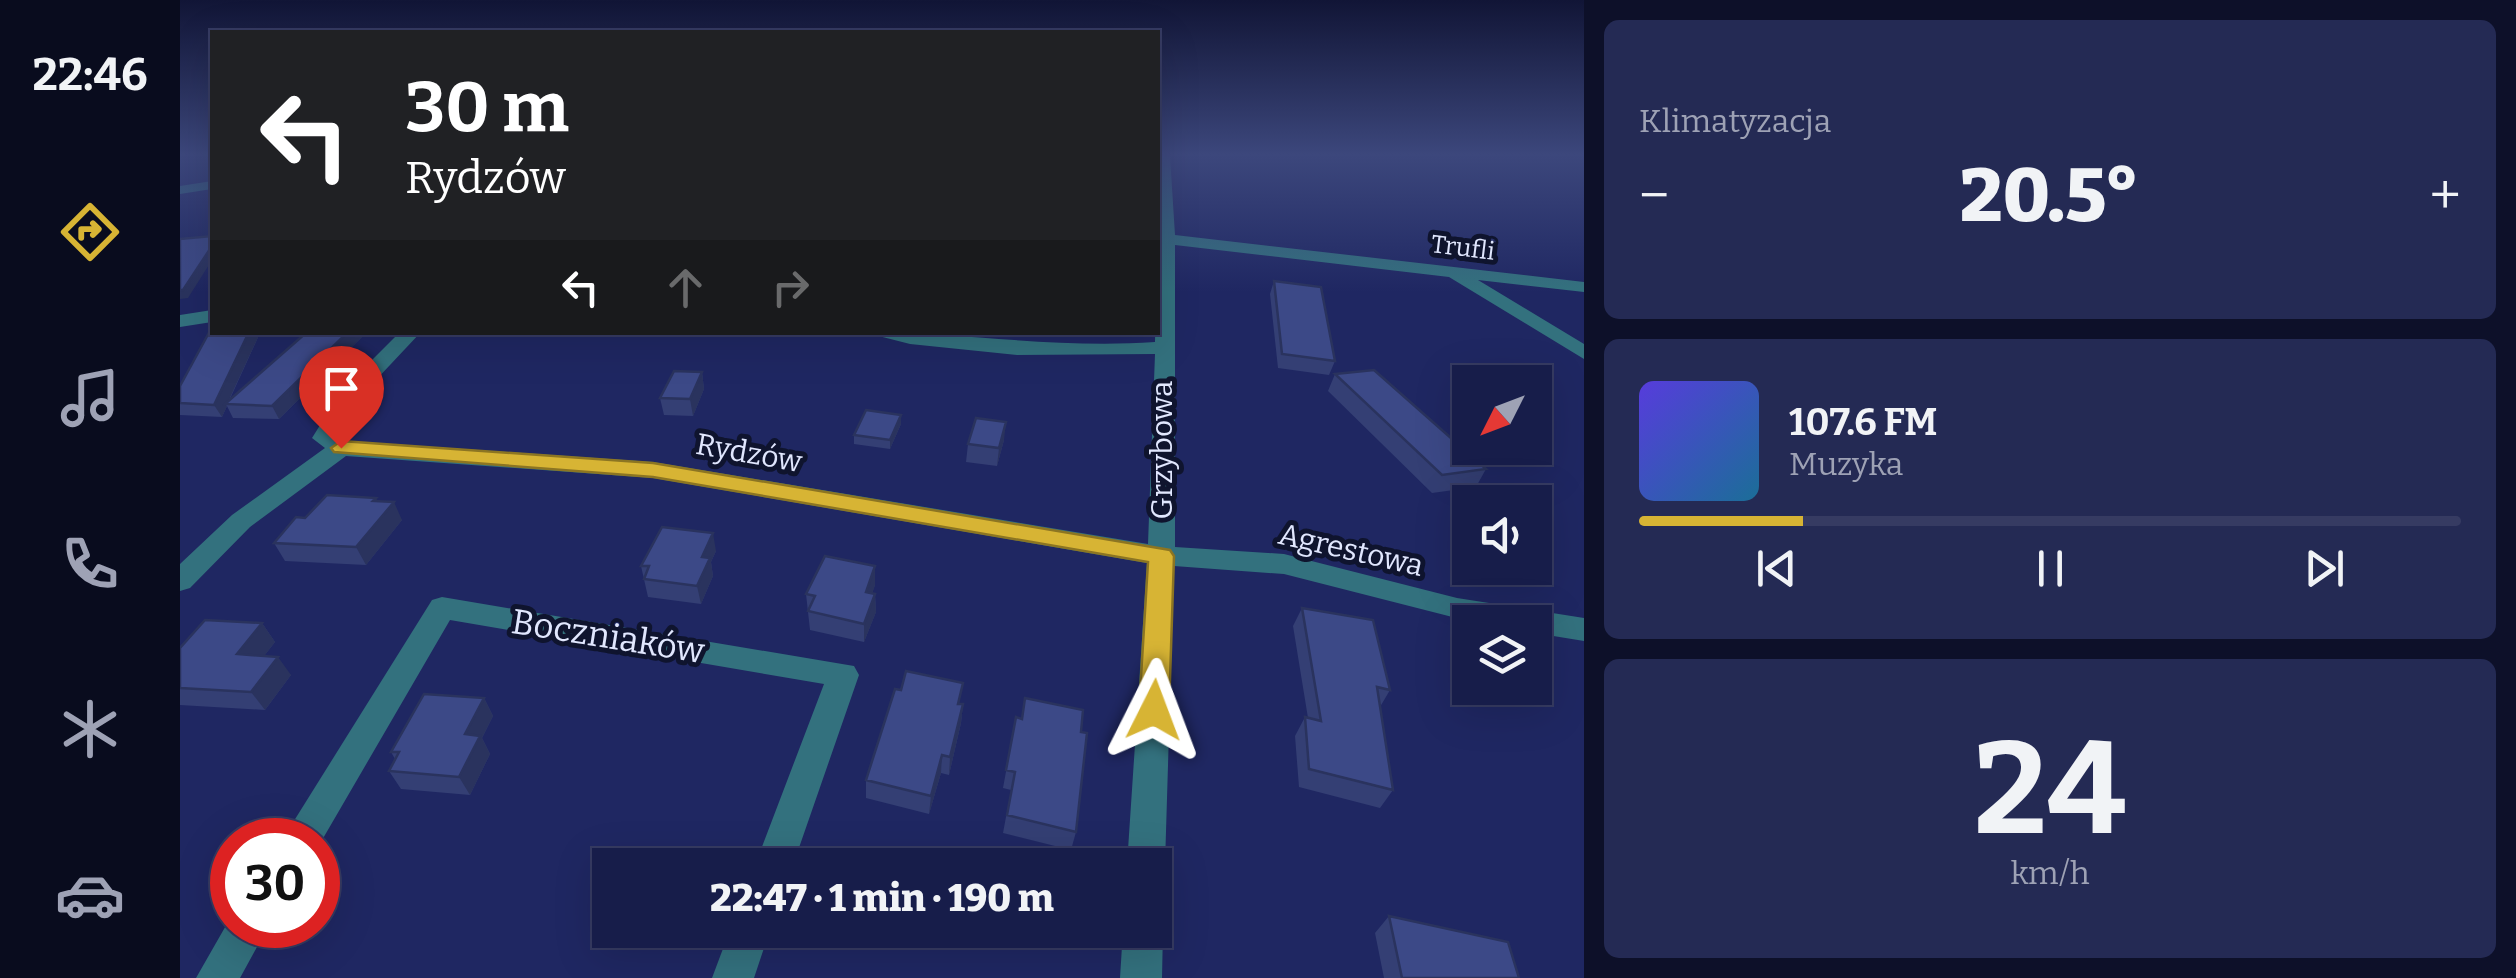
<!DOCTYPE html>
<html lang="pl">
<head>
<meta charset="utf-8">
<style>
	:root { --surface:#171d4a; --page:#242a54; --text:#f1f3f6; --muted:#9ea2b5; --line:#363b62; --accent:#d7b434 }
	body { margin:0; font-family:Bitter,serif; background:var(--page); color:var(--text); height:100vh; display:flex; flex-direction:column; font-size:38px; white-space:nowrap }
	* { box-sizing:border-box; margin:0 }
	p { font-size:32px; color:var(--muted) }
	.icon { flex:none; width:55px; height:55px; fill:none; stroke:currentColor; stroke-width:2; stroke-linecap:round; stroke-linejoin:round }
	.map { position:relative; flex:1; overflow:hidden }
	.sheet { display:flex; flex-direction:column; gap:20px; padding:20px; background:#0d1029; width:932px }
	.sheet>* { flex:none }
	.banner { position:absolute; left:30px; top:30px; width:950px; height:305px; border-radius:0px; box-shadow:0 10px 40px #0002,0 0 0 2px var(--line); background:#202124; color:#fff; overflow:hidden }
	.needle { width:65px; rotate:228deg }
	.buttons { position:absolute; left:1272px; top:365px; display:grid; gap:20px }
	.buttons a { display:grid; place-items:center; width:100px; height:100px; border-radius:0px; background:var(--surface); box-shadow:0 10px 40px #0002,0 0 0 2px var(--line); font-size:50px }
	.speed { position:absolute; left:30px; top:818px; display:flex; gap:20px; font-size:50px; font-weight:700; text-align:center }
	.speed>* { display:grid; place-content:center; width:130px; height:130px; border-radius:50%; background:var(--surface); box-shadow:0 10px 40px #0002,0 0 0 2px var(--line); line-height:1 }
	.speed .limit { border:15px solid #d22; background:#fff; color:#111 }
	.pin { position:absolute; display:grid; place-items:center; width:85px; height:85px; color:#fff; margin:-102px -42px; border-radius:50% 50% 50% 0; rotate:-45deg; box-shadow:0 0 10px #0007 }
	.pin .icon { rotate:45deg }
	.me { position:absolute; width:110px; margin:-55px; rotate:3deg; stroke-linejoin:round; filter:drop-shadow(0 0 8px #0008) }
	.turn { display:flex; align-items:center; gap:35px; height:210px; padding:0 30px; font-size:45px }
	.turn .icon { width:130px; height:130px; stroke-width:2.5 }
	.turn b { display:block; font-size:70px; line-height:85px }
	.lanes { display:flex; align-items:center; height:95px; padding:0 30px; background:#0003; justify-content:center; gap:50px; direction:ltr }
	.lanes .off { opacity:.35 }
	.big { font-size:75px; font-weight:800; line-height:1.1 }
	.sheet .tile { flex:1; display:flex; flex-direction:column; justify-content:center; gap:15px; min-width:0; padding:0 35px; border-radius:15px; background:var(--page) }
	.sheet .dial { align-items:center; gap:0 }
	.dial b { font-size:130px; line-height:1 }
	.song { display:flex; align-items:center; gap:30px }
	.cover { width:120px; height:120px; border-radius:15px; background:linear-gradient(135deg,hsl(250 70% 55%),hsl(200 70% 35%)) }
	.played { height:10px; border-radius:5px; background:linear-gradient(90deg,var(--accent) 20%,var(--line) 20%) }
	.keys { display:flex; justify-content:space-around; direction:ltr }
	.heat { display:flex; justify-content:space-between; align-items:center; font-size:55px; direction:ltr }
	.trip { position:absolute; left:412px; top:848px; width:580px; height:100px; border-radius:0px; background:var(--surface); box-shadow:0 10px 40px #0002,0 0 0 2px var(--line); font-weight:800; line-height:100px; text-align:center }
	main { display:flex; flex:1; min-height:0 }
	.tab-bar { display:flex; flex-direction:column; width:180px; justify-content:space-around; align-items:center; background:#090c1e; color:var(--muted) }
	.tab-bar .icon { width:70px; height:70px }
	.tab-bar .current { color:var(--accent) }
	.tab-bar b { font-size:45px; color:var(--text) }
	.map>svg:first-child { display:block }
	.lines { fill:none; stroke-linecap:round; stroke-linejoin:round }
	.street { fill:#33717e; fill-rule:evenodd }
	.wall { fill:#343f74 }
	.shaded-wall { fill:#2a335e }
	.building { fill:#3c4987; stroke:#2a335e; stroke-width:2.5 }
	.route { fill:#d7b434; stroke:#8c7522; stroke-width:2.5 }
	.labels { text-anchor:middle; stroke-width:10; stroke-linejoin:round; paint-order:stroke }
	.far-street-label { font-size:25px; fill:#e1e7fe; stroke:#0f142e }
	.street-label { font-size:30px; fill:#e1e7fe; stroke:#0f142e }
	.near-street-label { font-size:35px; fill:#e1e7fe; stroke:#0f142e }
</style>
</head>
<body>
<main>
<nav class="tab-bar">
<b>22:46</b>
<svg class="icon current" aria-label="directions" viewBox="0 0 24 24"><path d="M12 3l9 9-9 9-9-9zM9 14v-3h6M13 9l2 2-2 2"/></svg>
<svg class="icon" aria-label="music" viewBox="0 0 24 24"><path d="M9 18V5l10-2v13"/><circle cx="6" cy="18" r="3"/><circle cx="16" cy="16" r="3"/></svg>
<svg class="icon" aria-label="phone" viewBox="0 0 24 24"><path d="M5 4h4l2 5-3 2q2 4 5 5l2-3 5 2v4C11 20 4 13 5 4z"/></svg>
<svg class="icon" aria-label="climate" viewBox="0 0 24 24"><path d="M12 3v18M4 7l16 10M4 17L20 7"/></svg>
<svg class="icon" aria-label="car" viewBox="0 0 24 24"><path d="M5 17H2v-5l4-1 3-4h7l3 4 3 1v5h-3M9 17h6M6 11h13"/><circle cx="7" cy="17" r="2"/><circle cx="17" cy="17" r="2"/></svg>
</nav>
<div class="map">
<svg width="1404" height="978" viewBox="0 0 1404 978">
	<rect width="100%" height="100%" fill="#1f2762"/>
	<g class="lines">
		<!-- street -->
		<path class="street" d="M978,156H990L995,235L1404,282V292L1298,280L1404,344V359L1269,277L995,245V547L1104,554L1277,598L1404,618V641L1355,633V622H1292L1104,574L994,566L985,865L979,878L975,880V865H947L967,563L473,478L166,456L70,527L10,588L0,591V564L52,515L145,448L132,438L162,390L220,332H241L179,398L157,436L166,441L473,462L968,544L975,354L837,355L730,344L683,332C781,332 876,349 975,342Z
			M32,181V189L0,194V186Z
			M32,310V322L0,327V315Z
			M262,597L674,666L679,675L613,865H575L644,684L270,620L138,847V840H102L252,600Z
			M52,915V925H89L60,978H16Z
			M975,915L983,930L982,978H940L943,930H975Z
			M550,930H590L574,978H532Z"/>
	</g>
	<!-- wall -->
	<path class="wall" d="M1094,281L1155,361L1149,375L1098,368L1090,294Z
		M32,332L80,333L49,401L186,333L99,419L53,418L47,406L42,417L0,415V386Z
		M522,372L524,389L513,416L484,415L480,398Z
		M1155,374L1306,469L1296,487L1252,493L1148,391Z
		M721,415V424L710,449L674,444V435Z
		M824,440L817,466L786,462L788,444Z
		M198,502L222,520L186,565L105,561L94,543L125,518Z
		M536,551L531,562L533,576L521,604L468,597L461,566Z
		M695,566V585L692,593L695,594L696,612L684,642L630,630L626,594Z
		M1122,608L1210,690L1200,707L1213,790L1200,808L1119,787L1115,736L1125,717L1128,718L1113,626Z
		M82,623L95,642L84,656L111,675L85,710L0,705V648Z
		M304,698L313,716L302,738L310,754L290,795L221,789L209,771L215,759L211,752Z
		M780,704H783L781,723L769,775L761,773L749,814L686,798V780Z
		M836,717L901,732L896,832L891,850L823,833L831,790L823,788Z
		M1209,916L1339,978H1204L1195,933Z"/>
	<!-- shaded-wall -->
	<path class="shaded-wall" d="M32,246V260L8,298L0,299V290Z
		M69,332L80,333L47,404H45L47,406L42,417L34,405Z
		M168,332L186,333L99,419L92,406Z
		M522,372L524,389L513,416L510,399Z
		M721,415V424L710,449V440Z
		M826,422L824,440L817,466L819,448Z
		M196,498L204,513L214,502L222,520L186,565L176,547L193,501Z
		M533,533L536,551L531,562L533,576L521,604L517,586L522,557Z
		M695,566V585L687,610L686,592Z
		M695,594L696,612L684,642V624Z
		M82,623L95,642L71,673L57,654Z
		M98,657L111,675L85,710L71,692Z
		M304,698L313,716L302,738L310,754L290,795L279,777L285,734Z
		M783,704L781,723L769,775L770,757Z
		M762,755L761,773L749,814L751,796Z"/>
	<!-- building -->
	<path class="building" d="M32,236V246L3,290H0V239Z
		M1094,281L1141,287L1155,361L1102,354Z
		M32,327V332H69L34,405L0,403V386Z
		M127,332H168L92,406L45,404Z
		M1194,370L1306,469L1262,475L1155,374Z
		M494,371L522,372L510,399L480,398Z
		M686,410L721,415L710,440L674,435Z
		M796,418L826,422L819,448L788,444Z
		M147,495L196,498L193,501L214,502L176,547L94,543L116,517L125,518Z
		M482,527L533,533L522,557L530,558L517,586L464,579L469,566H461Z
		M645,556L695,566L686,592L695,594L684,624L628,611L635,596L626,594Z
		M1122,608L1193,620L1210,690L1197,687L1213,790L1129,769L1125,717L1141,721Z
		M25,620L82,623L57,654L98,657L71,692L0,688V648Z
		M726,671L783,683L778,704H783L770,757L762,755L751,796L686,780L715,689L721,690Z
		M244,694L304,698L285,734L300,736L279,777L209,771L219,752H211Z
		M845,698L903,710L901,732L907,733L896,832L827,815L835,772L826,770L836,717L842,719Z
		M1209,916L1328,942L1339,978H1222Z"/>
	<!-- sky -->
	<linearGradient id="sky" x2="0" y2="1"><stop stop-color="#111536"/><stop offset="0.53" stop-color="#3c477c"/><stop offset="1" stop-color="#3c477c" stop-opacity="0"/></linearGradient>
	<rect width="1404" height="292" fill="url(#sky)"/>
	<!-- route -->
	<path class="route" d="M161,441L473,463L990,550L994,556L989,710L984,719L974,723L963,719L959,710L968,562L473,477L154,452L151,448Z"/>
	<g class="labels">
		<!-- far-street labels -->
		<g class="far-street-label">
			<text transform="translate(1283 247) rotate(7)" y="9">Trufli</text>
		</g>
		<!-- street labels -->
		<g class="street-label">
			<text transform="translate(982 450) rotate(-90)" y="10">Grzybowa</text>
			<text transform="translate(569 453) rotate(10)" y="10">Rydzów</text>
			<text transform="translate(1171 550) rotate(13)" y="10">Agrestowa</text>
		</g>
		<!-- near-street labels -->
		<g class="near-street-label">
			<text transform="translate(428 636) rotate(9)" y="12">Boczniaków</text>
		</g>
	</g>
</svg>
<div class="buttons">
<a><svg class="needle" viewBox="-14 -14 28 28"><path d="M0-13l5 13h-10z" fill="#e53935"/><path d="M0 13l5-13h-10z" fill="#9ea2b5"/></svg></a>
<a><svg class="icon" aria-label="sound" viewBox="0 0 24 24"><path d="M4 9h4l5-4v14l-5-4H4zM17 9q2 3 0 6"/></svg></a>
<a><svg class="icon" aria-label="layers" viewBox="0 0 24 24"><path d="M12 4l9 5-9 5-9-5zM3 14l9 5 9-5"/></svg></a>
</div>
<div class="speed"><div class="limit">30</div></div>
<div class="pin" style="left:161px;top:448px;background:#d93025"><svg class="icon" aria-label="arrive" viewBox="0 0 24 24"><path d="M6 21V4h12l-3 4 3 4H6"/></svg></div>
<svg class="me" style="left:974px;top:710px" viewBox="-20 -20 40 40"><path d="M0-17L14 15 0 8-14 15z" fill="#d7b434" stroke="#fff" stroke-width="4"/></svg>
<div class="trip">22:47 · 1 min · 190 m</div>
<div class="banner">
<div class="turn"><svg class="icon" aria-label="left" viewBox="0 0 24 24"><path d="M17 20v-9H6M10 6l-5 5 5 5"/></svg><div><b>30 m</b>Rydzów</div></div>
<div class="lanes"><svg class="icon" aria-label="left" viewBox="0 0 24 24"><path d="M17 20v-9H6M10 6l-5 5 5 5"/></svg><svg class="icon off" aria-label="ahead" viewBox="0 0 24 24"><path d="M12 20V5M6 11l6-6 6 6"/></svg><svg class="icon off" aria-label="right" viewBox="0 0 24 24"><path d="M7 20v-9h11M14 6l5 5-5 5"/></svg></div>
</div>
</div>
<section class="sheet">
<div class="tile"><p>Klimatyzacja</p>
<div class="heat"><a>−</a><b class="big">20.5°</b><a>+</a></div>
</div>
<div class="tile">
<div class="song"><i class="cover"></i><div><b>107.6 FM</b><p>Muzyka</p></div></div>
<div class="played"></div>
<div class="keys"><svg class="icon" aria-label="previous" viewBox="0 0 24 24"><path d="M18 5L8 12l10 7zM5 5v14"/></svg><svg class="icon" aria-label="pause" viewBox="0 0 24 24"><path d="M8 5v14M16 5v14"/></svg><svg class="icon" aria-label="next" viewBox="0 0 24 24"><path d="M6 5l10 7-10 7zM19 5v14"/></svg></div>
</div>
<div class="tile dial"><b>24</b><p>km/h</p></div>
</section>
</main>
</body>
</html>
